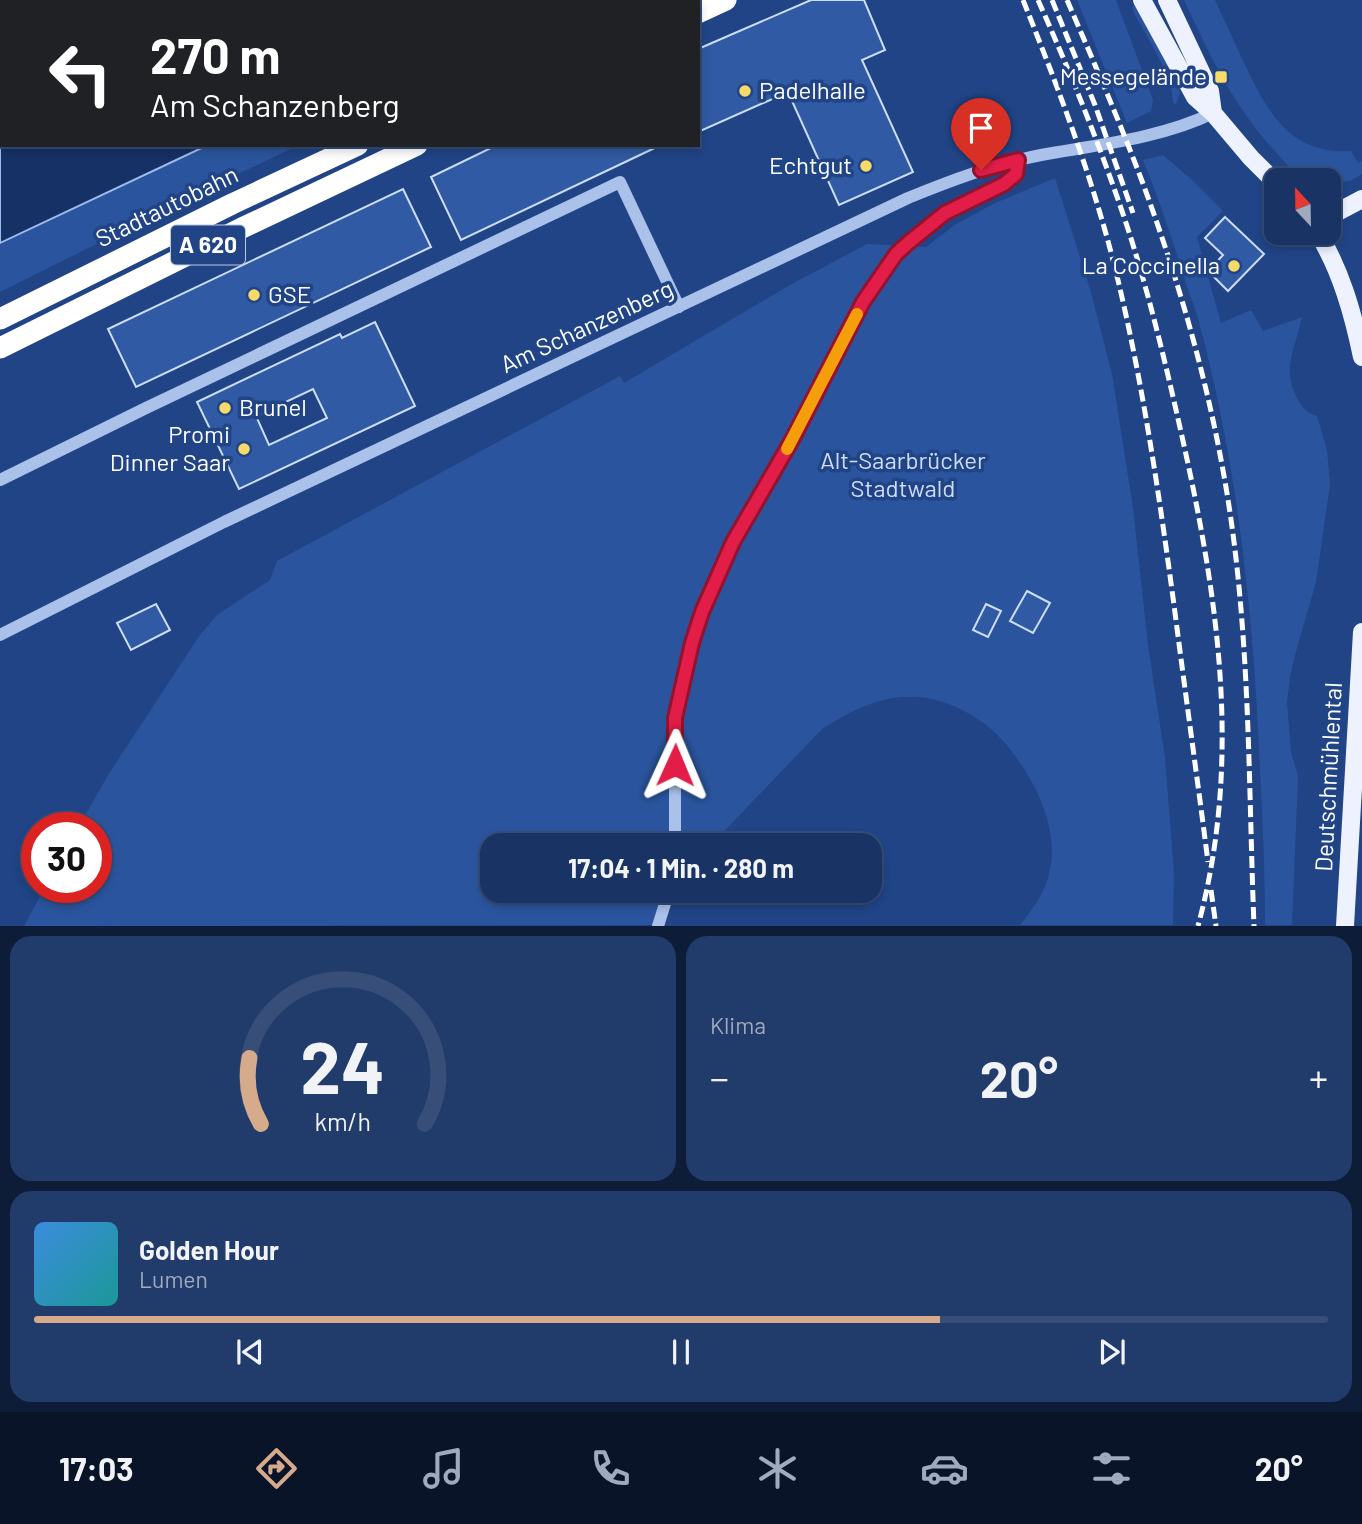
<!DOCTYPE html>
<html lang="de">
<head>
<meta charset="utf-8">
<style>
	:root { --surface:#183364; --page:#213b6a; --text:#f1f3f6; --muted:#9faabf; --line:#364e78; --accent:#d6ab8b }
	body { margin:0; font-family:Barlow,sans-serif; background:var(--page); color:var(--text); height:100vh; display:flex; flex-direction:column; font-size:26px; white-space:nowrap }
	* { box-sizing:border-box; margin:0 }
	p { font-size:23px; color:var(--muted) }
	.icon { flex:none; width:38px; height:38px; fill:none; stroke:currentColor; stroke-width:2; stroke-linecap:round; stroke-linejoin:round }
	.map { position:relative; height:926px; overflow:hidden }
	.sheet { display:flex; flex-direction:column; gap:10px; padding:10px; background:#0d1c37; flex:1 }
	.sheet>* { flex:none }
	.banner { position:absolute; left:0px; top:0px; width:700px; height:147px; box-shadow:0 4px 10px #0003,0 0 0 2px var(--line); background:#202124; color:#fff; overflow:hidden }
	.needle { width:46px; rotate:338deg }
	.tools { position:absolute; left:1264px; top:168px; display:grid; gap:14px }
	.tools a { display:grid; place-items:center; width:77px; height:77px; border-radius:14px; background:var(--surface); box-shadow:0 4px 10px #0003,0 0 0 2px var(--line); font-size:35px }
	.speed { position:absolute; left:21px; top:812px; display:flex; gap:14px; font-size:35px; font-weight:700; text-align:center }
	.speed>* { display:grid; place-content:center; width:91px; height:91px; border-radius:50%; background:var(--surface); box-shadow:0 4px 10px #0003,0 0 0 2px var(--line); line-height:1 }
	.speed .limit { border:10px solid #d22; background:#fff; color:#111 }
	.pin { position:absolute; display:grid; place-items:center; width:60px; height:60px; color:#fff; margin:-72px -30px; border-radius:50% 50% 50% 0; rotate:-45deg; box-shadow:0 0 7px #0007 }
	.pin .icon { rotate:45deg }
	.me { position:absolute; width:77px; margin:-38px; rotate:1deg; stroke-linejoin:round; filter:drop-shadow(0 0 5px #0008) }
	.turn { display:flex; align-items:center; gap:24px; height:147px; padding:0 35px; font-size:32px }
	.turn .icon { width:91px; height:91px; stroke-width:2.5 }
	.turn b { display:block; font-size:49px; line-height:60px }
	.big { font-size:52px; font-weight:700; line-height:1.1 }
	.sheet .widget { flex:1; display:flex; flex-direction:column; justify-content:center; gap:10px; min-width:0; padding:0 24px; border-radius:21px; background:var(--page) }
	.sheet .dial { align-items:center; gap:0 }
	.dial svg { height:182px; overflow:visible; fill:none; stroke:var(--line); stroke-width:7; stroke-linecap:round; text-anchor:middle }
	.dial text { fill:var(--text); stroke:none }
	.song { display:flex; align-items:center; gap:21px }
	.cover { width:84px; height:84px; border-radius:10px; background:linear-gradient(135deg,hsl(210 70% 55%),hsl(180 70% 35%)) }
	.played { height:7px; border-radius:4px; background:linear-gradient(90deg,var(--accent) 70%,var(--line) 70%) }
	.keys { display:flex; justify-content:space-around; direction:ltr }
	.heat { display:flex; justify-content:space-between; align-items:center; font-size:38px; direction:ltr }
	.sheet .tiles { flex:1; display:grid; gap:10px; grid-template-columns:1fr 1fr }
	.widget:last-child { grid-column:span 2 }
	.trip { position:absolute; left:480px; top:833px; width:402px; height:70px; border-radius:21px; background:var(--surface); box-shadow:0 4px 10px #0003,0 0 0 2px var(--line); font-weight:700; line-height:70px; text-align:center }
	.tab-bar { display:flex; height:112px; justify-content:space-around; align-items:center; background:#0a1428; color:var(--muted) }
	.tab-bar .icon { width:49px; height:49px }
	.tab-bar .current { color:var(--accent) }
	.tab-bar b { font-size:32px; color:var(--text) }
	.map>svg:first-child { display:block }
	.green { fill:#2a559e }
	.water { fill:#163165; stroke:#9dbbeb; stroke-width:2 }
	.building { fill:#305aa3; stroke:#ceddf7; stroke-width:2; fill-rule:evenodd }
	.lines { fill:none; stroke-linecap:round; stroke-linejoin:round }
	.minor { stroke:#aac1ea; stroke-width:12 }
	.major { stroke:#edf2fe; stroke-width:18 }
	.highway { stroke:#fff; stroke-width:21 }
	.rail { stroke:#fff; stroke-width:5; stroke-dasharray:12 5; stroke-linecap:butt }
	.route-casing { stroke:#92132f; stroke-width:18 }
	.route { stroke:#e11d48; stroke-width:12 }
	.slow { stroke:#f59e0b; stroke-width:12 }
	.poi-dot { fill:#f7da6a; stroke:#204486; stroke-width:2.5 }
	.labels { text-anchor:middle; stroke-width:7; stroke-linejoin:round; paint-order:stroke }
	.shield { fill:#204486; stroke:#bcc7db; stroke-width:2 }
	.shield-label { font-size:23px; font-weight:bold; fill:#fff }
	.poi-label { font-size:24px; fill:#fff; stroke:#204486; text-anchor:end }
	.street-label { font-size:24px; fill:#fff; stroke:#204486 }
	.park-label { font-size:24px; fill:#ceddf7; stroke:#204486 }
</style>
</head>
<body>
<div class="map">
<svg width="1362" height="926" viewBox="0 0 1362 926">
	<rect width="100%" height="100%" fill="#204486"/>
	<!-- green -->
	<path class="green" d="M1077,0H1116L1153,100L1151,111L1127,123Z
		M1184,0H1215C1225,22 1235,43 1245,65C1268,113 1291,155 1351,151L1358,163L1362,161V174L1350,181L1328,183V180C1320,180 1309,182 1302,177C1292,171 1283,160 1275,151C1233,106 1210,55 1184,0Z
		M1135,5L1178,86L1180,93L1176,104L1173,103C1173,77 1147,37 1134,13L1132,7Z
		M208,145H299L219,183L0,292V243Z
		M1163,155L1192,180L1223,211L1197,237L1221,323L1251,310L1263,331L1302,317C1296,347 1281,368 1297,398C1304,409 1305,412 1317,416L1327,450L1330,484L1316,582L1295,655L1290,677L1287,702L1291,752L1298,776L1292,925H1265C1265,874 1263,823 1260,772C1254,618 1238,464 1197,315C1192,300 1186,285 1182,270C1170,233 1158,196 1143,160Z
		M1055,178L1090,289L1112,374L1133,508L1148,645L1165,758L1174,873L1173,925H1020C1033,909 1046,891 1050,870C1059,825 1033,776 1005,743C984,718 949,699 917,697C882,694 850,711 822,729L711,845H492V891H673L663,925L24,926L45,887H96V828H78L108,775L200,635L217,615L270,580L277,561L620,376L624,383L790,285L867,244L926,247L956,224L995,203Z"/>
	<!-- water -->
	<path class="water" d="M142,0H520L516,2H140Z
		M2,81V145H208L0,243V82Z"/>
	<!-- building -->
	<path class="building" d="M811,0H864L885,50L862,60L913,172L839,205L788,92L698,132V49Z
		M497,145H661L461,240L431,177Z
		M403,189L431,247L136,387L108,329Z
		M1225,217L1264,254L1228,291L1208,271L1223,255L1205,238Z
		M375,322L415,406L239,489L197,402L340,334L342,338ZM313,389L327,418L269,445L256,416Z
		M1027,591L1050,603L1033,633L1010,621Z
		M156,604L170,630L131,650L117,623Z
		M986,604L1001,611L988,637L973,630Z"/>
	<g class="lines">
		<!-- minor -->
		<path class="minor" d="M0,480L146,408L620,182L679,307
			M0,635L224,522L908,198C952,180 995,164 1041,155C1097,145 1162,138 1213,113
			M675,845V718L683,675L692,643L702,612L734,543L792,440L863,302L896,254L945,213L1004,184L1016,174L1018,160
			M658,926L669,891"/>
		<!-- major -->
		<path class="major" d="M1142,0L1195,97L1213,113L1251,158L1276,183
			M1167,0L1210,91L1213,113
			M1328,217L1362,199
			M1318,233C1341,271 1353,313 1362,357
			M1345,926L1362,632"/>
		<!-- highway -->
		<path class="highway" d="M663,2L666,0
			M698,13L726,0
			M0,319L232,204L358,145
			M0,348L244,227L417,145"/>
		<!-- rail -->
		<path class="rail" d="M1023,0C1059,90 1094,181 1117,276C1143,384 1159,494 1174,605C1185,691 1197,776 1208,862
			M1038,0C1072,76 1103,153 1129,232C1150,298 1166,365 1181,432C1218,596 1243,760 1198,926
			M1052,0L1095,105L1133,213
			M1067,0C1093,60 1119,120 1142,181C1186,300 1220,424 1235,550C1250,675 1249,800 1254,926
			M24,2L27,0
			M0,24L2,22
			M1211,890L1216,926"/>
	</g>
	<g class="lines">
		<defs>
			<path id="route" d="M675,765V718L692,643L702,612L733,542L792,440L863,302L896,254L908,243L945,213L1004,184L1016,174L1018,160L981,170"/>
		</defs>
		<!-- route casing -->
		<use href="#route" class="route-casing"/>
		<!-- route -->
		<use href="#route" class="route"/>
		<!-- slow -->
		<path class="slow" d="M787,449L857,314"/>
	</g>
	<!-- markers -->
	<g class="poi-dot">
		<rect x="1214" y="70" width="14" height="14" rx="3.5"/>
		<circle cx="745" cy="91" r="7"/>
		<circle cx="866" cy="166" r="7"/>
		<circle cx="1234" cy="266" r="7"/>
		<circle cx="254" cy="295" r="7"/>
		<circle cx="225" cy="408" r="7"/>
		<circle cx="244" cy="449" r="7"/>
	</g>
	<g class="labels">
		<!-- shield labels -->
		<rect class="shield" x="171" y="225.5" width="74" height="39" rx="5"/>
		<g class="shield-label">
			<text x="208" y="253">A 620</text>
		</g>
		<!-- poi labels -->
		<g class="poi-label">
			<text x="1207" y="85">Messegelände</text>
			<text x="759" y="99" text-anchor="start">Padelhalle</text>
			<text x="852" y="174">Echtgut</text>
			<text x="1220" y="274">La Coccinella</text>
			<text x="268" y="303" text-anchor="start">GSE</text>
			<text x="239" y="416" text-anchor="start">Brunel</text>
			<text x="230" y="443">Promi<tspan x="230" dy="28">Dinner Saar</tspan></text>
		</g>
		<!-- street labels -->
		<g class="street-label">
			<text transform="translate(167 207) rotate(-26)" y="8">Stadtautobahn</text>
			<text transform="translate(587 327) rotate(-25)" y="8">Am Schanzenberg</text>
			<text transform="translate(1329 777) rotate(-87)" y="8">Deutschmühlental</text>
		</g>
		<!-- park labels -->
		<g class="park-label">
			<text x="903" y="469">Alt-Saarbrücker<tspan x="903" dy="28">Stadtwald</tspan></text>
		</g>
	</g>
</svg>
<div class="tools">
<a><svg class="needle" viewBox="-14 -14 28 28"><path d="M0-13l5 13h-10z" fill="#e53935"/><path d="M0 13l5-13h-10z" fill="#9faabf"/></svg></a>
</div>
<div class="speed"><div class="limit">30</div></div>
<div class="pin" style="left:981px;top:170px;background:#d93025"><svg class="icon" aria-label="arrive" viewBox="0 0 24 24"><path d="M6 21V4h12l-3 4 3 4H6"/></svg></div>
<svg class="me" style="left:675px;top:765px" viewBox="-20 -20 40 40"><path d="M0-17L14 15 0 8-14 15z" fill="#e11d48" stroke="#fff" stroke-width="4"/></svg>
<div class="trip">17:04 · 1 Min. · 280 m</div>
<div class="banner">
<div class="turn"><svg class="icon" aria-label="left" viewBox="0 0 24 24"><path d="M17 20v-9H6M10 6l-5 5 5 5"/></svg><div><b>270 m</b>Am Schanzenberg</div></div>
</div>
</div>
<section class="sheet">
<div class="tiles">
<div class="widget dial"><svg viewBox="0 0 100 80">
<path d="M14 69A42 42 0 1 1 86 69"/>
<path d="M14 69A42 42 0 0 1 9 40" stroke="#d6ab8b"/>
<text x="50" y="56" font-size="32" font-weight="700">24</text>
<text x="50" y="72" font-size="11">km/h</text>
</svg></div>
<div class="widget"><p>Klima</p>
<div class="heat"><a>−</a><b class="big">20°</b><a>+</a></div>
</div>
<div class="widget">
<div class="song"><i class="cover"></i><div><b>Golden Hour</b><p>Lumen</p></div></div>
<div class="played"></div>
<div class="keys"><svg class="icon" aria-label="previous" viewBox="0 0 24 24"><path d="M18 5L8 12l10 7zM5 5v14"/></svg><svg class="icon" aria-label="pause" viewBox="0 0 24 24"><path d="M8 5v14M16 5v14"/></svg><svg class="icon" aria-label="next" viewBox="0 0 24 24"><path d="M6 5l10 7-10 7zM19 5v14"/></svg></div>
</div>
</div>
</section>
<nav class="tab-bar">
<b>17:03</b>
<svg class="icon current" aria-label="directions" viewBox="0 0 24 24"><path d="M12 3l9 9-9 9-9-9zM9 14v-3h6M13 9l2 2-2 2"/></svg>
<svg class="icon" aria-label="music" viewBox="0 0 24 24"><path d="M9 18V5l10-2v13"/><circle cx="6" cy="18" r="3"/><circle cx="16" cy="16" r="3"/></svg>
<svg class="icon" aria-label="phone" viewBox="0 0 24 24"><path d="M5 4h4l2 5-3 2q2 4 5 5l2-3 5 2v4C11 20 4 13 5 4z"/></svg>
<svg class="icon" aria-label="climate" viewBox="0 0 24 24"><path d="M12 3v18M4 7l16 10M4 17L20 7"/></svg>
<svg class="icon" aria-label="car" viewBox="0 0 24 24"><path d="M5 17H2v-5l4-1 3-4h7l3 4 3 1v5h-3M9 17h6M6 11h13"/><circle cx="7" cy="17" r="2"/><circle cx="17" cy="17" r="2"/></svg>
<svg class="icon" aria-label="filters" viewBox="0 0 24 24"><path d="M4 7h16M4 17h16"/><circle cx="9" cy="7" r="2"/><circle cx="15" cy="17" r="2"/></svg>
<b>20°</b>
</nav>
</body>
</html>
